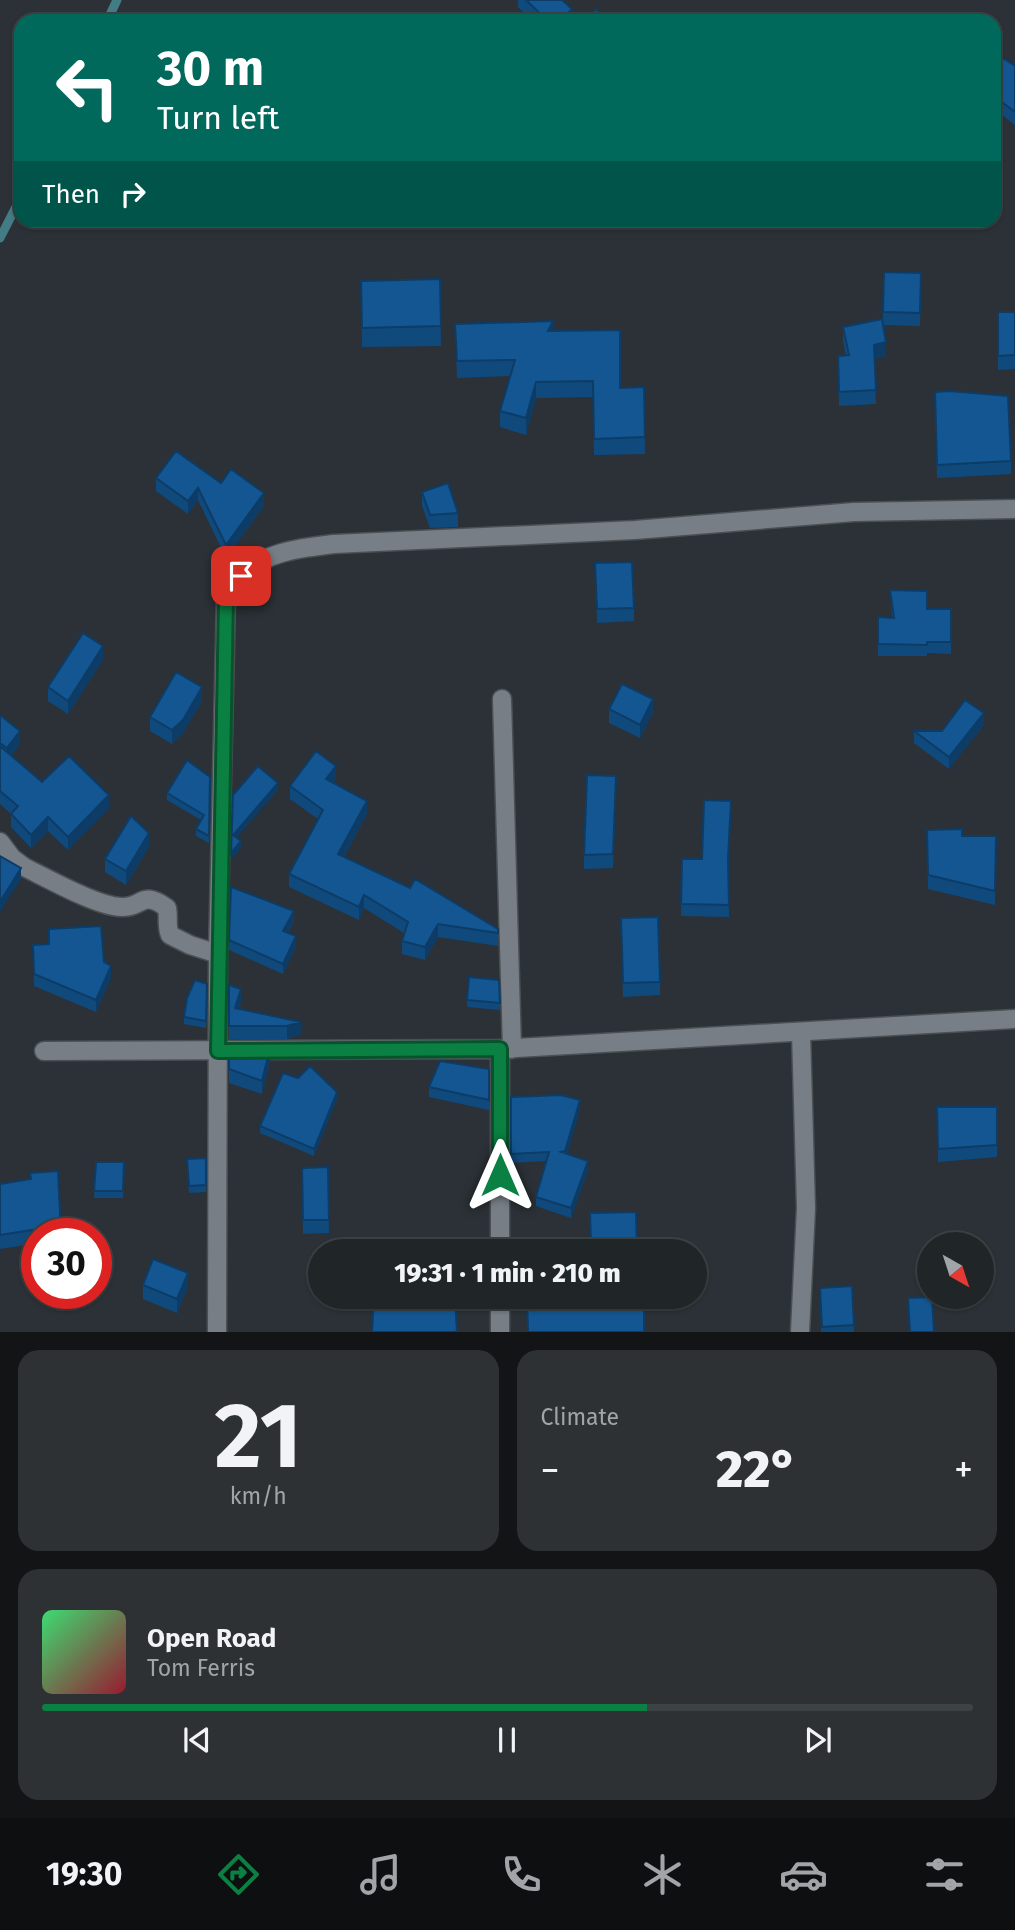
<!DOCTYPE html>
<html lang="en">
<head>
<meta charset="utf-8">
<style>
	:root { --surface:#202528; --page:#2d3134; --text:#f1f3f6; --muted:#a2a5a8; --line:#3d4245; --accent:#0b8043 }
	body { margin:0; font-family:"Fira Sans",sans-serif; background:var(--page); color:var(--text); height:100vh; display:flex; flex-direction:column; font-size:26px; white-space:nowrap }
	* { box-sizing:border-box; margin:0 }
	p { font-size:23px; color:var(--muted) }
	.icon { flex:none; width:38px; height:38px; fill:none; stroke:currentColor; stroke-width:2; stroke-linecap:round; stroke-linejoin:round }
	.map { position:relative; height:1332px; overflow:hidden }
	.side { display:flex; flex-direction:column; gap:18px; padding:18px; background:#121416; flex:1 }
	.side>* { flex:none }
	.hud { position:absolute; left:14px; top:14px; width:987px; height:214px; border-radius:21px; box-shadow:0 2px 5px #0004,0 0 0 2px var(--line); background:#00695c; color:#fff; overflow:hidden }
	.needle { width:46px; rotate:141deg }
	.fabs { position:absolute; left:917px; top:1232px; display:grid; gap:14px }
	.fabs a { display:grid; place-items:center; width:77px; height:77px; border-radius:50%; background:var(--surface); box-shadow:0 2px 5px #0004,0 0 0 2px var(--line); font-size:35px }
	.speed { position:absolute; left:21px; top:1218px; display:flex; gap:14px; font-size:35px; font-weight:700; text-align:center }
	.speed>* { display:grid; place-content:center; width:91px; height:91px; border-radius:50%; background:var(--surface); box-shadow:0 2px 5px #0004,0 0 0 2px var(--line); line-height:1 }
	.speed .limit { border:10px solid #d22; background:#fff; color:#111 }
	.pin { position:absolute; display:grid; place-items:center; width:60px; height:60px; color:#fff; margin:-30px; border-radius:14px; box-shadow:0 4px 10px #0006 }
	.me { position:absolute; width:77px; margin:-38px; rotate:0deg; stroke-linejoin:round; filter:drop-shadow(0 0 5px #0008) }
	.turn { display:flex; align-items:center; gap:24px; height:147px; padding:0 28px; font-size:32px }
	.turn .icon { width:91px; height:91px; stroke-width:2.5 }
	.turn b { display:block; font-size:49px; line-height:60px }
	.then { display:flex; align-items:center; height:66px; padding:0 28px; background:#0003; gap:14px; font-size:26px }
	.big { font-size:52px; font-weight:800; line-height:1.1 }
	.side .widget { flex:1; display:flex; flex-direction:column; justify-content:center; gap:10px; min-width:0; padding:0 24px; border-radius:21px; background:var(--page) }
	.side .dial { align-items:center; gap:0 }
	.dial b { font-size:91px; line-height:1 }
	.song { display:flex; align-items:center; gap:21px }
	.cover { width:84px; height:84px; border-radius:10px; background:linear-gradient(135deg,hsl(140 70% 55%),hsl(350 70% 35%)) }
	.played { height:7px; border-radius:4px; background:linear-gradient(90deg,var(--accent) 65%,var(--line) 65%) }
	.keys { display:flex; justify-content:space-around; direction:ltr }
	.heat { display:flex; justify-content:space-between; align-items:center; font-size:38px; direction:ltr }
	.side .tiles { flex:1; display:grid; gap:18px; grid-template-columns:1fr 1fr }
	.widget:last-child { grid-column:span 2 }
	.trip { position:absolute; left:308px; top:1239px; width:399px; height:70px; border-radius:35px; background:var(--surface); box-shadow:0 2px 5px #0004,0 0 0 2px var(--line); font-weight:800; line-height:70px; text-align:center }
	.menu { display:flex; height:112px; justify-content:space-around; align-items:center; background:#0d0f10; color:var(--muted) }
	.menu .icon { width:49px; height:49px }
	.menu .active { color:var(--accent) }
	.menu b { font-size:32px; color:var(--text) }
	.map>svg:first-child { display:block }
	.lines { fill:none; stroke-linecap:round; stroke-linejoin:round }
	.stream { stroke:#437c84; stroke-width:9 }
	.street-casing { stroke:#4b4f54; stroke-width:21 }
	.street { stroke:#777e85; stroke-width:18 }
	.wall { fill:#104a7d }
	.shaded-wall { fill:#0d3c66 }
	.building { fill:#135691; stroke:#0d3c66; stroke-width:2 }
	.route-casing { stroke:#07532c; stroke-width:18 }
	.route { stroke:#0b8043; stroke-width:12 }
</style>
</head>
<body>
<div class="map">
<svg width="1015" height="1332" viewBox="0 0 1015 1332">
	<rect width="100%" height="100%" fill="#2b3136"/>
	<g class="lines">
		<!-- stream -->
		<path class="stream" d="M107,21L117,0
			M0,238L21,197"/>
		<defs>
			<path id="street" d="M502,699L512,1049
				M0,842L12,858L24,867C47,878 98,907 122,907C143,908 141,889 167,908C169,918 166,926 170,935L190,945L218,954
				M44,1051L500,1049
				M500,1251V1049L1015,1019
				M217,1332L218,954L226,599C231,592 235,582 241,576C265,551 302,548 334,544L635,530L854,512L1015,509
				M500,1332V1297
				M800,1332L806,1208L801,1032"/>
		</defs>
		<!-- street casing -->
		<use href="#street" class="street-casing"/>
		<!-- street -->
		<use href="#street" class="street"/>
	</g>
	<!-- wall -->
	<path class="wall" d="M518,0H562L572,21H533L518,7Z
		M1015,66V125L994,109V69Z
		M921,273L920,326L883,325L886,356L874,359L876,404L839,406L838,356H846L843,341V327L883,324V312Z
		M440,279L441,346L362,347L361,281Z
		M998,312H1015V369L998,370Z
		M455,324L553,331L620,388L644,387L645,454L594,455L593,397L536,398L526,435L500,427V411L510,376L457,378Z
		M935,405L1011,461V474L937,478Z
		M156,478L221,483L264,506L226,558L198,500L188,514L156,491Z
		M422,492L458,513V527L430,528L422,506Z
		M595,563L634,608V621L597,623Z
		M890,590L927,609H951V654L927,653V656H878V644L892,618Z
		M103,660L68,714L48,701V687Z
		M202,701L183,733L172,744L150,731V717Z
		M609,709L653,713L640,738L609,723Z
		M0,715L20,744L11,756L42,782L109,808L68,850L48,831L31,848L11,827V814L0,804Z
		M984,725L949,769L914,743V731H942Z
		M210,777L209,843L196,836V829L201,820L167,800V793Z
		M336,779L333,782L367,814L344,857L498,929V946L438,937L425,960L402,954V941L404,933L364,908L359,920L289,887V874L318,819L290,799V786Z
		M616,789L613,868L584,869V855Z
		M731,813L728,867L729,917L681,916L682,859H702Z
		M927,830L962,836L996,850L995,905L928,889Z
		M149,847L126,885L105,872V859Z
		M231,887L294,921L288,933L296,947L283,974L229,950Z
		M621,931L660,982V995L623,997Z
		M33,945L104,962L111,978L96,1012L34,986Z
		M499,980L500,1010L467,1007V1000Z
		M207,984L206,1028L184,1024V1017Z
		M229,985L241,1001L239,1009L301,1022V1034L287,1039H229Z
		M229,1048L270,1061L262,1094L229,1083Z
		M489,1069V1110L429,1097V1087Z
		M511,1097L580,1109L567,1154L588,1170L571,1218L536,1206V1197L546,1161L511,1163Z
		M337,1099L314,1156L260,1133V1126Z
		M937,1107H997V1157L938,1162Z
		M206,1158V1192L189,1193L187,1166Z
		M96,1162H124L123,1198H94Z
		M328,1167L329,1233L303,1234L302,1168Z
		M0,1184L37,1234V1270H33L32,1244L0,1249Z
		M143,1285L188,1287L177,1313L143,1299Z
		M852,1286L854,1332H821L820,1288Z
		M520,1297H644V1332H528L526,1301L520,1302Z"/>
	<!-- shaded-wall -->
	<path class="shaded-wall" d="M572,9V21H561Z
		M553,321V337L548,331Z
		M886,342V356L874,359V345Z
		M536,382V398L526,435V418Z
		M198,488V500L188,514V501Z
		M264,493V506L226,558V545Z
		M103,646V660L68,714V701Z
		M202,687V701L183,733L172,744V730Z
		M653,699V713L640,738V725Z
		M984,713V725L949,769V757Z
		M20,731V744L7,762V748Z
		M336,766V779L326,792V779Z
		M278,783V790L233,842V835Z
		M109,795V808L68,850V837Z
		M367,801V814L338,867V854Z
		M48,817V831L31,848V835Z
		M149,833V847L126,885V871Z
		M241,841V848L231,860V853Z
		M21,868V879L0,912V902Z
		M364,895V908L359,920V907Z
		M294,911V921L283,941V931Z
		M438,924V937L425,960V947Z
		M296,936V947L283,974V964Z
		M111,966V978L96,1012V1000Z
		M241,989V1001L235,1020V1008Z
		M301,1022V1034L287,1039V1026Z
		M270,1048V1061L262,1094V1081Z
		M337,1092V1099L314,1156V1149Z
		M580,1100V1109L565,1161V1151Z
		M588,1161V1170L571,1218V1208Z
		M188,1273V1287L177,1313V1299Z"/>
	<!-- building -->
	<path class="building" d="M526,0H562L572,9L561,21H548Z
		M596,9L609,21H585Z
		M636,15L637,21H630Z
		M1003,58L1015,66V112L994,96V69Z
		M884,272L921,273L920,313L883,312Z
		M440,279L441,326L362,328L361,281Z
		M998,312H1015V355L998,356Z
		M882,319L886,342L874,345L876,390L839,392L838,356L849,355L843,327Z
		M553,321L548,331L620,330V388L644,387L645,437L594,439L593,381L536,382L526,418L500,411L515,360L457,361L455,324Z
		M950,391L1008,396L1011,461L937,465L935,392Z
		M176,451L221,483L231,469L264,493L226,545L198,488L188,501L156,478Z
		M448,483L458,513L430,515L422,492Z
		M632,562L634,608L597,609L595,563Z
		M890,590L927,591V609H951V642H927V645L878,644V617L894,618Z
		M83,633L103,646L68,701L48,687Z
		M176,672L202,687L183,720L172,730L150,717Z
		M622,684L653,699L640,725L609,709Z
		M965,700L984,713L949,757L914,731H942Z
		M0,715L20,731L7,748L0,743Z
		M0,746L42,782L69,756L109,795L68,837L48,817L31,835L11,814L18,806L0,791Z
		M316,751L336,766L326,779L367,801L338,854L410,888L415,879L498,929V933L438,924L425,947L402,941L408,922L364,895L359,907L289,874L323,810L290,786Z
		M187,760L210,777L209,836L196,829L204,815L167,793Z
		M258,766L278,783L233,835L241,841L231,853L233,793L234,794Z
		M587,775L616,776L613,854L584,855Z
		M704,800L731,801L728,859L729,905L681,904L682,859H702Z
		M131,816L149,833L126,871L105,859Z
		M962,829V836H996L995,891L928,875L927,830Z
		M0,856L21,868L0,902Z
		M231,887L294,911L283,931L296,936L283,964L229,940Z
		M658,917L660,982L623,983L621,918Z
		M101,926L104,962L111,966L96,1000L34,974L33,945L49,944V929Z
		M469,977L499,980L500,1003L467,1000Z
		M195,980L207,984L206,1021L184,1017L187,998Z
		M229,985L241,989L235,1008L301,1022L287,1026H229Z
		M229,1048H270L262,1081L229,1069Z
		M440,1061L489,1069V1100L429,1087Z
		M310,1066L337,1092L314,1149L260,1126L283,1073L298,1078Z
		M561,1095L580,1100L565,1151L561,1152L588,1161L571,1208L536,1197L549,1152L511,1154V1097Z
		M937,1107H997V1145L938,1149Z
		M206,1158V1185L189,1186L187,1159Z
		M96,1162H124L123,1191H94Z
		M328,1167L329,1220H303L302,1168Z
		M58,1171L61,1234H37V1256L33,1257L32,1230L0,1235V1184L31,1179L30,1173Z
		M636,1212L637,1251H518L591,1245L590,1213Z
		M153,1259L188,1273L177,1299L143,1285Z
		M852,1286L854,1325L822,1327L820,1288Z
		M374,1297H455L457,1332H372Z
		M527,1297H644V1332H528Z
		M932,1297L934,1332H910L908,1298Z"/>
	<g class="lines">
		<defs>
			<path id="route" d="M241,576L226,599L218,1051L500,1049V1175"/>
		</defs>
		<!-- route casing -->
		<use href="#route" class="route-casing"/>
		<!-- route -->
		<use href="#route" class="route"/>
	</g>
</svg>
<div class="fabs">
<a><svg class="needle" viewBox="-14 -14 28 28"><path d="M0-13l5 13h-10z" fill="#e53935"/><path d="M0 13l5-13h-10z" fill="#a2a5a8"/></svg></a>
</div>
<div class="speed"><div class="limit">30</div></div>
<div class="pin" style="left:241px;top:576px;background:#d93025"><svg class="icon" aria-label="arrive" viewBox="0 0 24 24"><path d="M6 21V4h12l-3 4 3 4H6"/></svg></div>
<svg class="me" style="left:500px;top:1175px" viewBox="-20 -20 40 40"><path d="M0-17L14 15 0 8-14 15z" fill="#0b8043" stroke="#fff" stroke-width="4"/></svg>
<div class="trip">19:31 · 1 min · 210 m</div>
<div class="hud">
<div class="turn"><svg class="icon" aria-label="left" viewBox="0 0 24 24"><path d="M17 20v-9H6M10 6l-5 5 5 5"/></svg><div><b>30 m</b>Turn left</div></div>
<div class="then">Then<svg class="icon" aria-label="right" viewBox="0 0 24 24"><path d="M7 20v-9h11M14 6l5 5-5 5"/></svg></div>
</div>
</div>
<section class="side">
<div class="tiles">
<div class="widget dial"><b>21</b><p>km/h</p></div>
<div class="widget"><p>Climate</p>
<div class="heat"><a>−</a><b class="big">22°</b><a>+</a></div>
</div>
<div class="widget">
<div class="song"><i class="cover"></i><div><b>Open Road</b><p>Tom Ferris</p></div></div>
<div class="played"></div>
<div class="keys"><svg class="icon" aria-label="previous" viewBox="0 0 24 24"><path d="M18 5L8 12l10 7zM5 5v14"/></svg><svg class="icon" aria-label="pause" viewBox="0 0 24 24"><path d="M8 5v14M16 5v14"/></svg><svg class="icon" aria-label="next" viewBox="0 0 24 24"><path d="M6 5l10 7-10 7zM19 5v14"/></svg></div>
</div>
</div>
</section>
<nav class="menu">
<b>19:30</b>
<svg class="icon active" aria-label="directions" viewBox="0 0 24 24"><path d="M12 3l9 9-9 9-9-9zM9 14v-3h6M13 9l2 2-2 2"/></svg>
<svg class="icon" aria-label="music" viewBox="0 0 24 24"><path d="M9 18V5l10-2v13"/><circle cx="6" cy="18" r="3"/><circle cx="16" cy="16" r="3"/></svg>
<svg class="icon" aria-label="phone" viewBox="0 0 24 24"><path d="M5 4h4l2 5-3 2q2 4 5 5l2-3 5 2v4C11 20 4 13 5 4z"/></svg>
<svg class="icon" aria-label="climate" viewBox="0 0 24 24"><path d="M12 3v18M4 7l16 10M4 17L20 7"/></svg>
<svg class="icon" aria-label="car" viewBox="0 0 24 24"><path d="M5 17H2v-5l4-1 3-4h7l3 4 3 1v5h-3M9 17h6M6 11h13"/><circle cx="7" cy="17" r="2"/><circle cx="17" cy="17" r="2"/></svg>
<svg class="icon" aria-label="filters" viewBox="0 0 24 24"><path d="M4 7h16M4 17h16"/><circle cx="9" cy="7" r="2"/><circle cx="15" cy="17" r="2"/></svg>
</nav>
</body>
</html>
